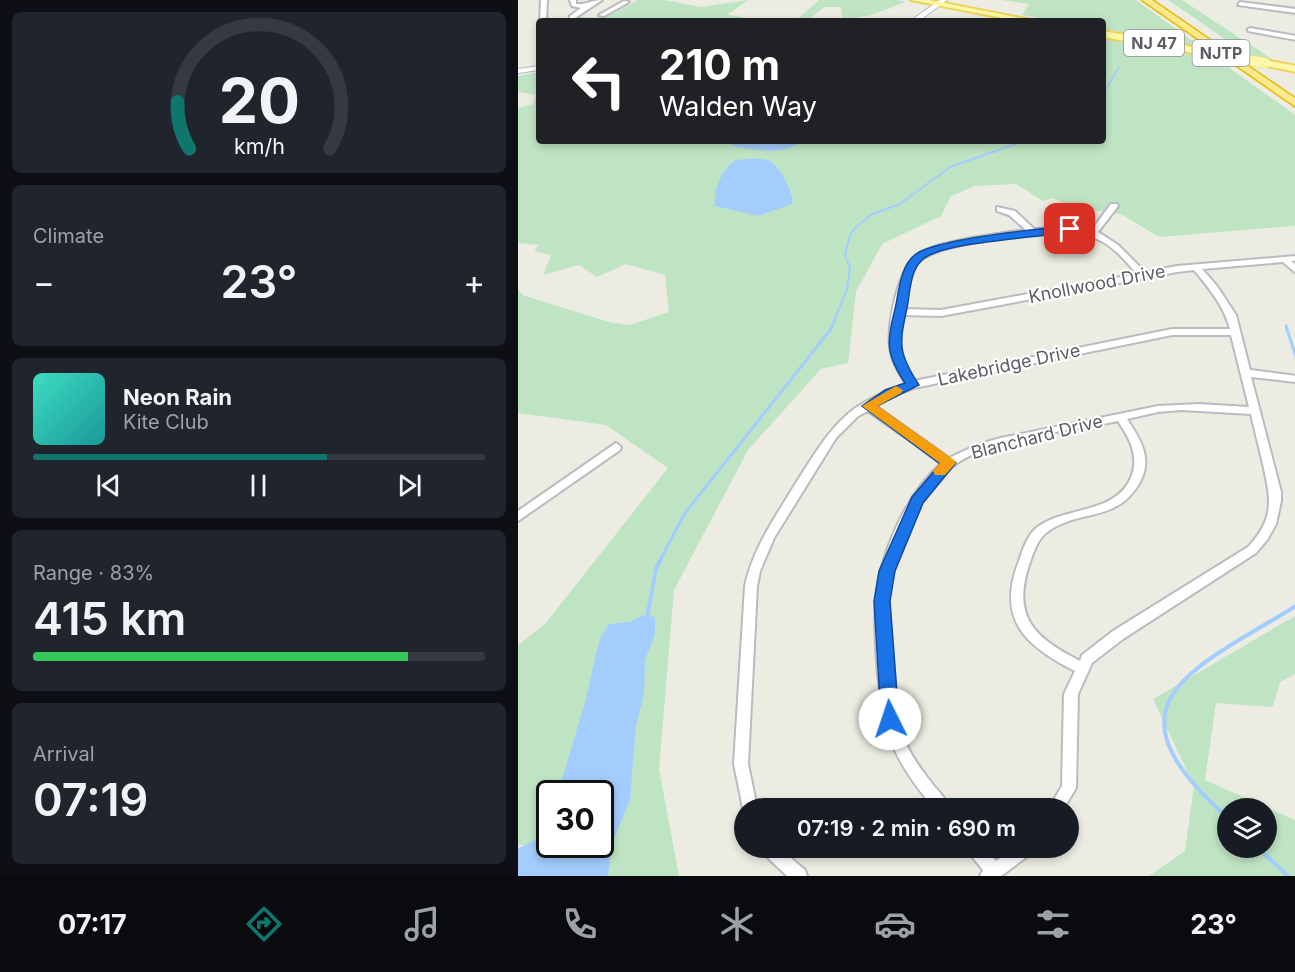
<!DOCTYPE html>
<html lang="en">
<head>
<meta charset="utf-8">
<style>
	:root { --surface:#171b24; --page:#20242c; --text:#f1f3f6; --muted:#9ea1a6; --line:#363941; --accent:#0f766e }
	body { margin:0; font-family:Inter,sans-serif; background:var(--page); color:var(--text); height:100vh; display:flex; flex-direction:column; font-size:22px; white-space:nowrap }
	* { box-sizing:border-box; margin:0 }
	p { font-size:20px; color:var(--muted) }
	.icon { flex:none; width:33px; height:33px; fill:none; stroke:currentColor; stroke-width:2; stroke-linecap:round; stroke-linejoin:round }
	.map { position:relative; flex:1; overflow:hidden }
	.panel { display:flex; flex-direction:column; gap:12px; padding:12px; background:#0d0f14; width:518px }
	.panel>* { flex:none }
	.top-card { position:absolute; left:18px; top:18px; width:570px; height:126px; border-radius:6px; box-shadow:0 3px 9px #0003; background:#202124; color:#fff; overflow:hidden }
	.buttons { position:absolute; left:699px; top:798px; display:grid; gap:12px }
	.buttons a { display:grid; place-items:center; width:60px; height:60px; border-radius:50%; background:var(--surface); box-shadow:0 3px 9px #0003; font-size:30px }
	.speed { position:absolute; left:18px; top:780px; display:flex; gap:12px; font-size:30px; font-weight:700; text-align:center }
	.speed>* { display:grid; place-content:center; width:78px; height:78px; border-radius:50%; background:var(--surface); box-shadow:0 3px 9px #0003; line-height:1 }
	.speed .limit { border:3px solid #111; border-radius:9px; background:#fff; color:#111 }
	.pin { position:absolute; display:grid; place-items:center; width:51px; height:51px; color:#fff; margin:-26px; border-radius:12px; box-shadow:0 3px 9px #0006 }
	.me { position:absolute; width:66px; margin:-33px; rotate:356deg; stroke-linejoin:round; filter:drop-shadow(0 0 4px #0008) }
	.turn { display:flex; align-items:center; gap:21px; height:126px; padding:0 24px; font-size:27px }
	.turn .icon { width:78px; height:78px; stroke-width:2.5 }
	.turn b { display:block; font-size:42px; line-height:51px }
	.big { font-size:45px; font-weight:600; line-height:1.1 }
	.panel .widget { flex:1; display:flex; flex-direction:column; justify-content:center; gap:9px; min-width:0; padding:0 21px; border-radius:9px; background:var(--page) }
	.panel .dial { align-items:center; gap:0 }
	.dial svg { height:156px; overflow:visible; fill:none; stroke:var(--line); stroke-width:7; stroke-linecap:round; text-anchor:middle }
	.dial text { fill:var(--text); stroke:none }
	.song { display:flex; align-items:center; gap:18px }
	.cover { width:72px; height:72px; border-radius:9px; background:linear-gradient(135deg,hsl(170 70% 55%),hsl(180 70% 35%)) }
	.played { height:6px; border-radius:3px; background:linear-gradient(90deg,var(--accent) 65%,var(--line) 65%) }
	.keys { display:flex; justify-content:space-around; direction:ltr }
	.heat { display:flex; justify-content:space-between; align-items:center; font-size:33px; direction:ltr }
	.charge { height:9px; border-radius:4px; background:linear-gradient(90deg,#34c759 83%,var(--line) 0) }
	.trip { position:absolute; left:216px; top:798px; width:345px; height:60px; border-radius:30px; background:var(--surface); box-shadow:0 3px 9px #0003; font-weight:600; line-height:60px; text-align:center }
	.menu { display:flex; height:96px; justify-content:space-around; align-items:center; background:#090b0e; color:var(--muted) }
	.menu .icon { width:42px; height:42px }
	.menu .current { color:var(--accent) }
	.menu b { font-size:27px; color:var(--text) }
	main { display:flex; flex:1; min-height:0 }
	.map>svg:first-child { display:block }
	.green { fill:#bfe4c3; fill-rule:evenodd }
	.water { fill:#a3cdfd }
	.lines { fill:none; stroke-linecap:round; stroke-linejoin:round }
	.stream-far3 { stroke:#a3cdfd; stroke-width:1.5 }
	.stream-far2 { stroke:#a3cdfd; stroke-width:2 }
	.stream-far1 { stroke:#a3cdfd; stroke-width:3 }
	.stream { stroke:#a3cdfd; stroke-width:4 }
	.street-casing { stroke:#babbc1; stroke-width:4 }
	.secondary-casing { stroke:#b8bac0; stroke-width:2 }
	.primary-casing { stroke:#edd35b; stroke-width:4 }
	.highway-casing { stroke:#e9b906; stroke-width:3 }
	.street { fill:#fff; fill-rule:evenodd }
	.secondary { fill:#fff; fill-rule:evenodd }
	.primary { fill:#fdf7a8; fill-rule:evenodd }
	.highway { fill:#fae98d; fill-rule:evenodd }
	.primary-bridge-casing { stroke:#edd35b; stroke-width:11; stroke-linecap:butt }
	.primary-bridge { stroke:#fdf7a8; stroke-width:10 }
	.route { fill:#1a73e8; stroke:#114b97; stroke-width:1.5 }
	.slow { fill:#f59e0b }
	.labels { text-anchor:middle; stroke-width:4.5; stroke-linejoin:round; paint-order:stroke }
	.shield { fill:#fff; stroke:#8c8e92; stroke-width:1.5 }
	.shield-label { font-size:16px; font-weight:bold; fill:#5b5d63 }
	.street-label { font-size:18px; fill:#5b5d63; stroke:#fff }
</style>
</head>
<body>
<main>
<section class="panel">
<div class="widget dial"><svg viewBox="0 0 100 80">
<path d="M14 69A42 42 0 1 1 86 69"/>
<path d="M14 69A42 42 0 0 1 8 45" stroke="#0f766e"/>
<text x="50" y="56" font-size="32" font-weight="700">20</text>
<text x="50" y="72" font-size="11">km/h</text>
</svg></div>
<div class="widget"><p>Climate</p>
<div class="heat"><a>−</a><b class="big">23°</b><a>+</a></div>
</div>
<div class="widget">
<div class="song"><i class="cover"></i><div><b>Neon Rain</b><p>Kite Club</p></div></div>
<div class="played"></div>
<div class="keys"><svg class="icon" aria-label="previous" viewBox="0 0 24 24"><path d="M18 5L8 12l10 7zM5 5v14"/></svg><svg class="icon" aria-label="pause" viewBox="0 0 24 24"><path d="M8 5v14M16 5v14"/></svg><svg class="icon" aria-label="next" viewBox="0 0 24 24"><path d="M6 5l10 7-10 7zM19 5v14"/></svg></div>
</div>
<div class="widget"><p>Range · 83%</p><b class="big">415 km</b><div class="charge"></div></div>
<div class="widget"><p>Arrival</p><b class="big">07:19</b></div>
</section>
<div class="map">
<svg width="778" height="876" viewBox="0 0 778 876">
	<rect width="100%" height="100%" fill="#edece2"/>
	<!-- green -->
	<path class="green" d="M120,0H146L183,7L230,0L209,15L225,17L228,21H57L58,16C85,21 97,13 120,0Z
		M301,0H379L387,2L353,15L324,20L323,7H306L289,21H277Z
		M484,0H618L683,47L585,29V21H538L504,15L511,4Z
		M650,0H664L754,59L732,56Z
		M585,38L699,59L777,115V226L641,237L603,214L552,207L535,198L525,201L498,184L457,186L433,196L423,216L364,244L338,292L330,363L303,369L230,450L156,590L141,769L161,876H75L11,845H0V645L27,624L150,468L88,425L0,413V289L4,295L91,322L112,325L151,312L147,275L108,264L79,277L61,265L25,275L33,255L16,251L21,245L0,243V108L15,104L18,95L0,92V76L21,72V141H585ZM32,794H82V844H32Z
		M777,616V674L762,682L755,707L698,703L687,780L777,820V876H631L667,851L676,786L635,699ZM710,808H748V848H710Z"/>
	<!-- water -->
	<path class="water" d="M213,141H282C266,156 241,150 220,147L214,145Z
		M227,159C235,159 246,158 252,161C262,167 276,192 274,204L240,216L197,206C195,190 204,170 216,161Z
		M125,615L137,617V634L127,660L126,695L118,725L112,800L95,841L90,876H0V848L16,841L31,815L32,844H82V794L42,793V786L66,706L82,638L91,624L112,622Z"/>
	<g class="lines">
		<!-- stream-far3 -->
		<path class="stream-far3" d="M585,94L601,67"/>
		<!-- stream-far2 -->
		<path class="stream-far2" d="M316,321L329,289L332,268L327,255L332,235L337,228L354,214L382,204L432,167L506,141"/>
		<!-- stream-far1 -->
		<path class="stream-far1" d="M768,326L778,357
			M142,560L167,513L313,329L317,319"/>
		<!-- stream -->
		<path class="stream" d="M129,618L138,569L143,559
			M710,818C580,703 672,671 778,606
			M740,848L770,876"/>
		<defs>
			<path id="street" d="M23,0H29L28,21H22Z
				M52,0H58V4C68,5 74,0 84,0L57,18V21H51L52,16L63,8L54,6Z
				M106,1L111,2L86,16L81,15Z
				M722,2L778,9V13L720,5Z
				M732,28L778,36V40L730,31V29Z
				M593,204H599L600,206L580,232L600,245L627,272L659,266L778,256V261H773L778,265V273L765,262L684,269L699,286L718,315L732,370L778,376V382L733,377L763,492V501L758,524L749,540L738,553L605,639L574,663L560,694L558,788L546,808H531L544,786L546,694L557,671C507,646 478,619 501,561C505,549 510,533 521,526C550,506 600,514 614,475C621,454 611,438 600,421C554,431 475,437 438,464C403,488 378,546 372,586C366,625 372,699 385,736C391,754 404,771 416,786C422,793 429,800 432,808H416C398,787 382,765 372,739C365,719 363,696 360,675C358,651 356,626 358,602C361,556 388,493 424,463L350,411L340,416L318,438L256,538L242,571L239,586L230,764L239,808H226V813L216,764L227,586C235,548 258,516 278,483C294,458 308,433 331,413C347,400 369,391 388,384C380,372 373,360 372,346C369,322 381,264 403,252C427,240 480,234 508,230L491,215L479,211V207L497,211L516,229L542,228L573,231ZM542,233C583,234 593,244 619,274L423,310L384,309C387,295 390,277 398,265C414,242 514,234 542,233ZM676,270C691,288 706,306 712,329H654L396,381C381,360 379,340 383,315L423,316L659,272ZM654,335H713L731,407L681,404L640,406L483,438L461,444L431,458L357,406L376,395L396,388ZM663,410L733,414C737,431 741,448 745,464C753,500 757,518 730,547L595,631L564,655L562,661C516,638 494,617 511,565C515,554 519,540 528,533C560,508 599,524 622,482C635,458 622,439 609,419L640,412Z
				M98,443L103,447L102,450L0,521V511Z
				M242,848H261L287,870L289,876H269L245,853Z
				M448,848H466L478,861L497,848H517L514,853L483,876H462L465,870L451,853Z"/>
			<path id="secondary" d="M422,0H429L401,21H392Z
				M21,66V70L0,73V69Z"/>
			<path id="primary" d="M393,0H411L518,21H500Z
				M585,31L686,49L691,52L686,55L585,37Z
				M747,60L778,66V72L744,65L742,63Z"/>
			<path id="highway" d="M624,0H634L778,99V107Z"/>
		</defs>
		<!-- street casing -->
		<use href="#street" class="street-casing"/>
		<!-- secondary casing -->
		<use href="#secondary" class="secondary-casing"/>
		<!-- primary casing -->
		<use href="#primary" class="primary-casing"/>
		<!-- highway casing -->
		<use href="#highway" class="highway-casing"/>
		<!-- street -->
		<use href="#street" class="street"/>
		<!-- secondary -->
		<use href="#secondary" class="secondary"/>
		<!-- primary -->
		<use href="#primary" class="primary"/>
		<!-- highway -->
		<use href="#highway" class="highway"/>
		<defs>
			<path id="primary-bridge" d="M686,52L747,63"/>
		</defs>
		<!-- primary-bridge casing -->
		<use href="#primary-bridge" class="primary-bridge-casing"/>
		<!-- primary-bridge -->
		<use href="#primary-bridge" class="primary-bridge"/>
	</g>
	<!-- route -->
	<path class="route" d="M552,226L557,229L556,231C525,238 424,241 404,260C392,271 392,293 389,308C381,344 380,353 401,385L359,406L438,463L405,503L377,571L372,601L381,719L379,724L372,727L366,724L363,719L356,601L361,571L394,497L422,464L344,406L367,390L387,383C367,353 369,342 377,309C381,292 382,265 398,254C422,238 520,229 552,226Z"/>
	<!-- slow -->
	<path class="slow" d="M378,386L385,390L383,393L360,406L436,460L438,463L427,475H417L415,471L422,463L344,406Z"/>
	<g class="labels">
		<!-- shield labels -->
		<g class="shield">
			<rect x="606" y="30" width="60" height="26" rx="4.5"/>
			<rect x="674.5" y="40" width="57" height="26" rx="4.5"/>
		</g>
		<g class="shield-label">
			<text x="636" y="49">NJ 47</text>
			<text x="703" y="59">NJTP</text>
		</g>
		<!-- street labels -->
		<g class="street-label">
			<text transform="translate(579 284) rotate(-11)" y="6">Knollwood Drive</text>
			<text transform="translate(491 365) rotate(-12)" y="6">Lakebridge Drive</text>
			<text transform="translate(519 437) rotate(-14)" y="6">Blanchard Drive</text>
		</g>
	</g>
</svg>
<div class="buttons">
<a><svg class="icon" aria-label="layers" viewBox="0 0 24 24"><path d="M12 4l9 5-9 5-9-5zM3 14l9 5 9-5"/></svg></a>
</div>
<div class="speed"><div class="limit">30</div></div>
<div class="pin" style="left:552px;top:229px;background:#d93025"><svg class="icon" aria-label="arrive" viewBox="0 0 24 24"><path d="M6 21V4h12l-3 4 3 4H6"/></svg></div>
<svg class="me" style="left:372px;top:719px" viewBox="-20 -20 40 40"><circle r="19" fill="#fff"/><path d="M0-13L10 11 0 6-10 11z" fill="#1a73e8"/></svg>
<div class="trip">07:19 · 2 min · 690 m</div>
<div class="top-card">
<div class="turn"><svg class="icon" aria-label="left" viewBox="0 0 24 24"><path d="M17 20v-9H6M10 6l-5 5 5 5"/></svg><div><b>210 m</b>Walden Way</div></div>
</div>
</div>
</main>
<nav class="menu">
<b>07:17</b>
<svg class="icon current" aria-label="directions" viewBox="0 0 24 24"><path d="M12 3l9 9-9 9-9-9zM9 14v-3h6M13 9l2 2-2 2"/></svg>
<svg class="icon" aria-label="music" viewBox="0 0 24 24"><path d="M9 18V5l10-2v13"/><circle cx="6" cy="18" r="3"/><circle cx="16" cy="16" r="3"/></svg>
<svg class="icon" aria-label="phone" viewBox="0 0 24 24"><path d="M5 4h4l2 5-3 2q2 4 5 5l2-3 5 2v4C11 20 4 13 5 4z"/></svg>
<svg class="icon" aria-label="climate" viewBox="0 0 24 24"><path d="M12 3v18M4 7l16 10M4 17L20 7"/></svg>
<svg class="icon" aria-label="car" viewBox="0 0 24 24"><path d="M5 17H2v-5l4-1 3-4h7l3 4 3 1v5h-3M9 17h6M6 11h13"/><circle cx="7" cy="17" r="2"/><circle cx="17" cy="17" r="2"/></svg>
<svg class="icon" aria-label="filters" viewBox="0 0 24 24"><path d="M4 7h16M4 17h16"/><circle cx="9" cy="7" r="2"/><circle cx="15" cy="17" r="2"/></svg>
<b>23°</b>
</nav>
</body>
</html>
